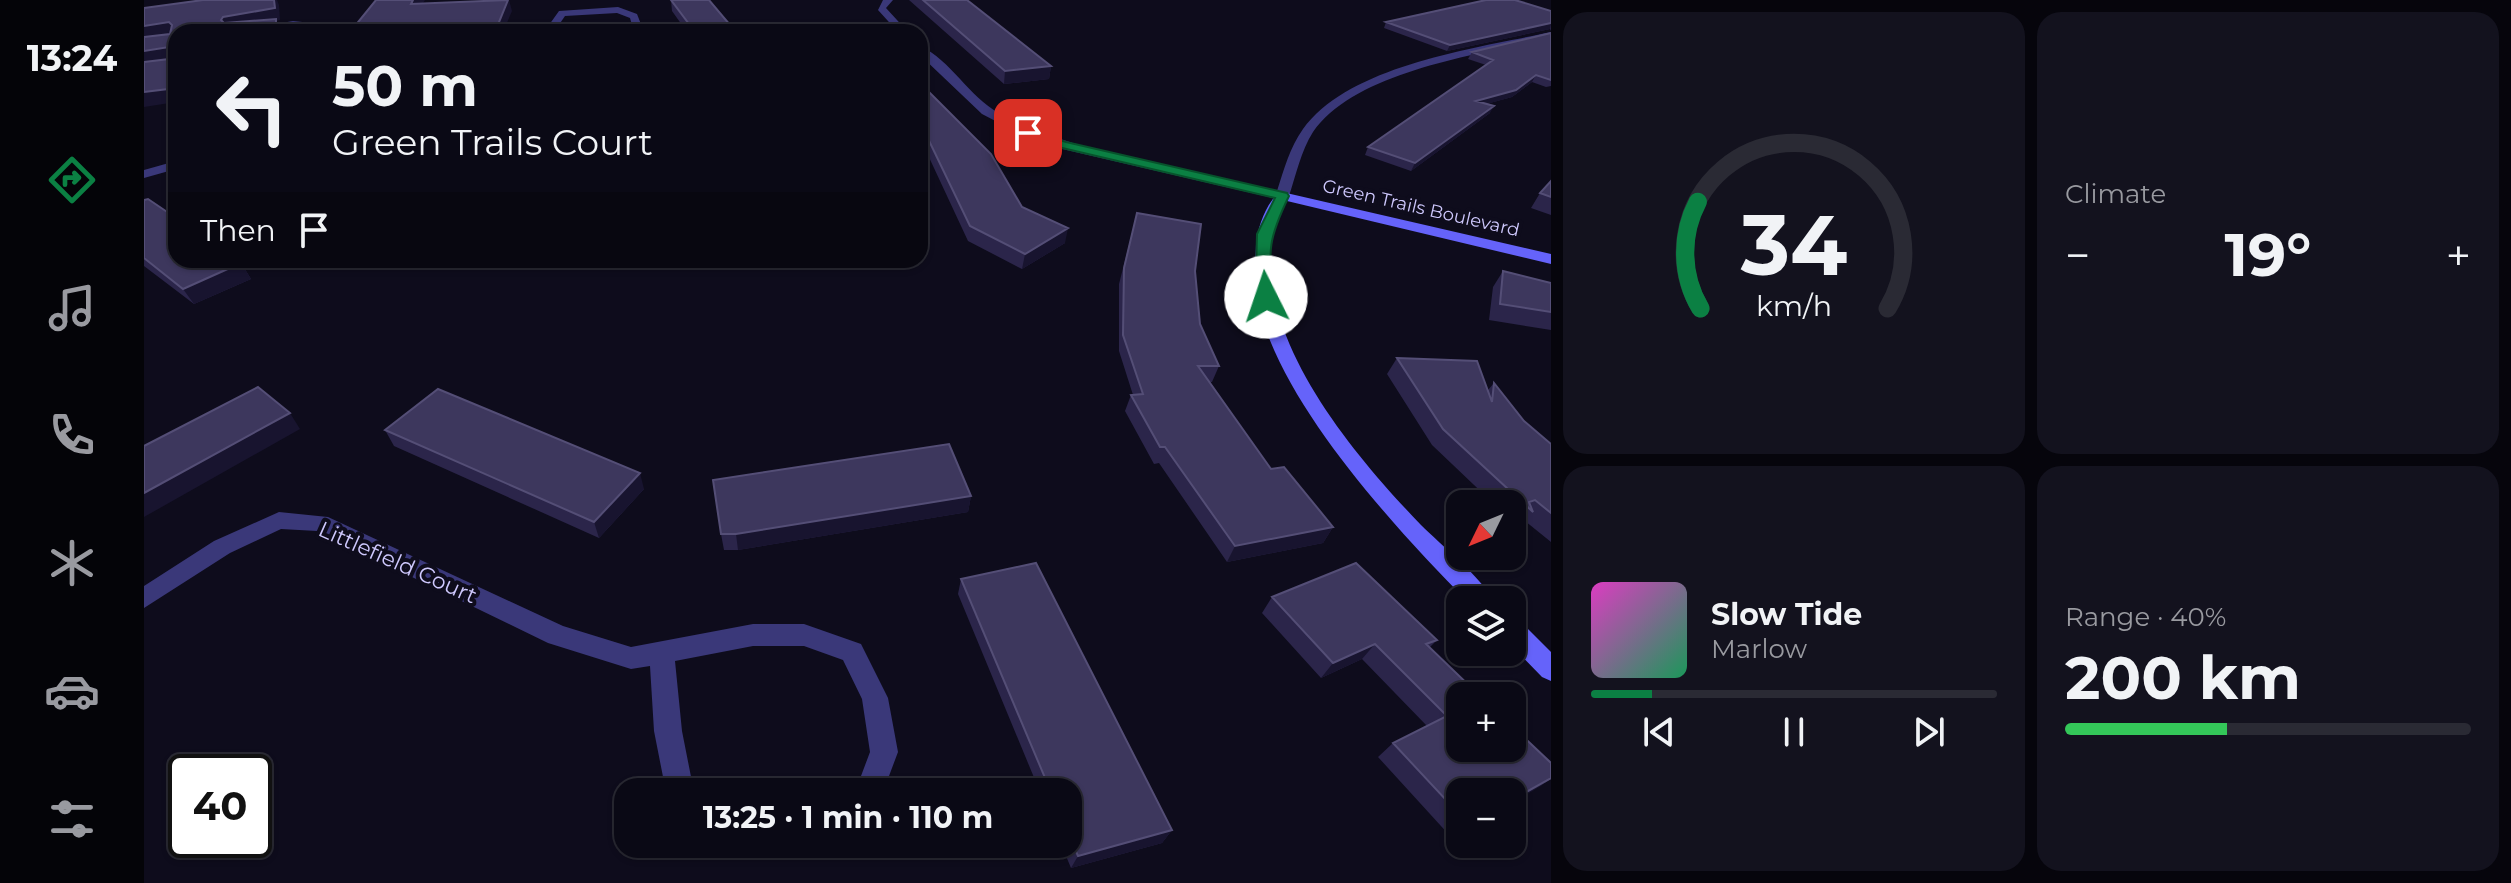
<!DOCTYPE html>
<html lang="en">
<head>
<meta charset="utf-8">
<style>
	:root { --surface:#0a0915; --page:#13121e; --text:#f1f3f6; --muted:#999aa0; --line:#2a2a34; --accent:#0b8043 }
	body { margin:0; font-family:Montserrat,sans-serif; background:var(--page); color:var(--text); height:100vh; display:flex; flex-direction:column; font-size:30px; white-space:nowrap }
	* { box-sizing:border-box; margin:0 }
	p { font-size:26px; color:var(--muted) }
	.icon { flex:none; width:44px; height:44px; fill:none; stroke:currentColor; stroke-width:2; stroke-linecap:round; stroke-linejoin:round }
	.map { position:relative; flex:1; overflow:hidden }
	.side { display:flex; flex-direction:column; gap:12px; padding:12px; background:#06050c; width:960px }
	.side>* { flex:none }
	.guide { position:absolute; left:24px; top:24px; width:760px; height:244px; border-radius:24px; box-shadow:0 2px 6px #0004,0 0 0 2px var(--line); background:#0a0915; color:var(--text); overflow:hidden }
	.needle { width:52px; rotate:227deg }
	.tools { position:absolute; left:1302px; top:490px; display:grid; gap:16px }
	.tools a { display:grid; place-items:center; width:80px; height:80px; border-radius:16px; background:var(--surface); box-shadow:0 2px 6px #0004,0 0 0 2px var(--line); font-size:40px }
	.speed { position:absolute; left:24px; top:754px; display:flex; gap:16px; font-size:40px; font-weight:700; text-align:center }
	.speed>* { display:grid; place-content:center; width:104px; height:104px; border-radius:50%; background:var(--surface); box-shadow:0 2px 6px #0004,0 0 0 2px var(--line); line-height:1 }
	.speed .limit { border:4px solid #111; border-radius:12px; background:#fff; color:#111 }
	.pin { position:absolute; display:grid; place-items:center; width:68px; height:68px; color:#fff; margin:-34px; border-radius:16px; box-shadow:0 4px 12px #0006 }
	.me { position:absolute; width:88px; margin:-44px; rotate:356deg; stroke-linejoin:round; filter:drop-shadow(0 0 6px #0008) }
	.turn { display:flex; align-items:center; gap:28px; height:168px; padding:0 32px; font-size:36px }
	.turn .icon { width:104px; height:104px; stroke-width:2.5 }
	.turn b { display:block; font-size:56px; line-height:68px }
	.then { display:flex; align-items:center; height:76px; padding:0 32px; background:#0003; gap:16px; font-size:30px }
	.big { font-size:60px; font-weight:700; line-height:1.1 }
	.side .tile { flex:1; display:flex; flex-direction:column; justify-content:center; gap:12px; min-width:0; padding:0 28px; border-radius:24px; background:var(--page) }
	.side .dial { align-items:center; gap:0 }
	.dial svg { height:208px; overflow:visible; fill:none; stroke:var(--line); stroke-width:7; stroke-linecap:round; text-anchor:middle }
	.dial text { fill:var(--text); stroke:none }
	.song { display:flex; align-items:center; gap:24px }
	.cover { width:96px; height:96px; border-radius:12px; background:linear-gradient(135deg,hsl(310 70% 55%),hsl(150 70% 35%)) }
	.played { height:8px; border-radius:4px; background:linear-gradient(90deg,var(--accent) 15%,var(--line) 15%) }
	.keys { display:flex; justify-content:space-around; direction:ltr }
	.heat { display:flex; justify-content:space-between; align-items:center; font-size:44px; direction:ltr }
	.charge { height:12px; border-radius:6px; background:linear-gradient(90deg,#34c759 40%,var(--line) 0) }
	.side .tiles { flex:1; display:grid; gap:12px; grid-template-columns:repeat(2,1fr) }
	.trip { position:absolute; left:470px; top:778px; width:468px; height:80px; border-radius:24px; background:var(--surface); box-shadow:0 2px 6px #0004,0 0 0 2px var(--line); font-weight:700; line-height:80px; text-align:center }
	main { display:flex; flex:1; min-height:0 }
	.tab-bar { display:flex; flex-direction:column; width:144px; justify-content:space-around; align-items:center; background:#040408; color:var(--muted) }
	.tab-bar .icon { width:56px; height:56px }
	.tab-bar .current { color:var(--accent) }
	.tab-bar b { font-size:36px; color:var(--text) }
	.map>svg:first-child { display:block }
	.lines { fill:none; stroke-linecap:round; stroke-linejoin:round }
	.street { fill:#3a3879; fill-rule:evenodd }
	.secondary { fill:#6563fa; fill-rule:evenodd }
	.wall { fill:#2b254a }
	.shaded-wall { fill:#18142f }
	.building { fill:#3d375d; stroke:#544e76; stroke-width:2 }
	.route { fill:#0b8043; stroke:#07532c; stroke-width:2 }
	.labels { text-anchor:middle; stroke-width:8; stroke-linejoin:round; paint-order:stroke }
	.far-street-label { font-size:18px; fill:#cec8fd; stroke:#0e0c1c }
	.street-label { font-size:22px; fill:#cec8fd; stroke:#0e0c1c }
</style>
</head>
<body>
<main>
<nav class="tab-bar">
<b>13:24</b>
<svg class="icon current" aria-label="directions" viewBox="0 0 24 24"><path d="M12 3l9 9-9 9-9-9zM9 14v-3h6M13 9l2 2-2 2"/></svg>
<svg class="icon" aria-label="music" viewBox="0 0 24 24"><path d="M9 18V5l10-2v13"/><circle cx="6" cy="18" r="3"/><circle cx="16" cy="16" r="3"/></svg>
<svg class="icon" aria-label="phone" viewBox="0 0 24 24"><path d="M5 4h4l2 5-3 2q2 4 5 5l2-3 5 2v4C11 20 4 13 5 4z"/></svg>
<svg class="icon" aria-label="climate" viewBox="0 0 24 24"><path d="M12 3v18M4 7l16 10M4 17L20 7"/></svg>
<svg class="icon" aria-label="car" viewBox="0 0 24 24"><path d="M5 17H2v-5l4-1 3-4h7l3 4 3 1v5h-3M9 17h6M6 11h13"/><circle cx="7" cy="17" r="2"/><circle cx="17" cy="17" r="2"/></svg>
<svg class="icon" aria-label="filters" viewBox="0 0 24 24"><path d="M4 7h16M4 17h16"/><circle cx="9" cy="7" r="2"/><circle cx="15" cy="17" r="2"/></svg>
</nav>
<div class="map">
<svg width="1407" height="883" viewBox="0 0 1407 883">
	<rect width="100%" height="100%" fill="#0e0c1c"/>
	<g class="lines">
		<!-- street -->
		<path class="street" d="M739,0H749L742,8L764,32H754L734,10Z
			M474,7L493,14L500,32H490L486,18L473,13L421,16L410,32H400L415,11Z
			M149,21L177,24L178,32L149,27L86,32Z
			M1407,32V38C1338,54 1212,70 1169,132C1157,151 1152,175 1145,196L1138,200L914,148L880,136L838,114L776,55V46C807,60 825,97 855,113C938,156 1042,170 1133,191C1140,169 1146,147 1159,129C1206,64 1334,48 1407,32Z
			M32,161V169L0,178V170Z
			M135,512L184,517L419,626L487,647L609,624H660L717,644L744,698L754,752L739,792H711L726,752L718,699L699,660L660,646H609L531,661L538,731L550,792H522L510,731L506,666L487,669L404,643L173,531L137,529L86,553L0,608V586L70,541Z"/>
		<!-- secondary -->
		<path class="secondary" d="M1138,192L1407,254V264L1143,201C1137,212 1129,223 1128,235C1111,339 1210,455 1277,525C1296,544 1338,578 1349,600H1322C1251,528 1117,384 1111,280C1110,268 1112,256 1112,244C1113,229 1124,197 1138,192Z
			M1368,619L1377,622L1407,652V681L1398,677L1368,646Z"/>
	</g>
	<!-- wall -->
	<path class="wall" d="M527,0L592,32H543L528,11Z
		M765,0H823L907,66L905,79L860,84Z
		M1407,11V31L1406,29L1303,51L1240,28L1242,22Z
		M1407,33V86L1402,87L1388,82L1368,97L1342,104L1346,113L1267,171L1221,155L1224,147L1342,65L1324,59L1328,52Z
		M776,83L878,207L921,243L878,269L824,241L776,138Z
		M1407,181V215L1387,208L1396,193Z
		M0,200L97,263L107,279L50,304L0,266Z
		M993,213L1051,271L1056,324L1075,366L1068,382H1066L1127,469L1189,527L1179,543L1083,562L1015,463L1010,464L981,411L987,395H989L975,351V284Z
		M1359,271L1407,283V330L1345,320L1349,287Z
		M1253,358L1344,390L1350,383L1380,421L1407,444V542L1381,521L1375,528L1368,522V504H1350L1288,445L1243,374Z
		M241,430L500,489L455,538L250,446Z
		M827,496L824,512L594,550H580L577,534Z
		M817,579L1028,830L1018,843L927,868L917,844H924V792H896L814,594Z
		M1128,597L1293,640L1285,648L1407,763V779L1368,803V792H1316V832L1307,837L1234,757L1249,743L1283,726L1218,659L1177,678L1118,613Z"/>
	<!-- shaded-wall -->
	<path class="shaded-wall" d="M130,0H133L135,5L136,20L132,21L137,32L85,29L77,20L79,17Z
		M269,0H281L271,16L267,4Z
		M365,0L368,11L359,32H351Z
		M25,22L32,34L0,39V26Z
		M1407,23L1406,29L1303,51L1306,45Z
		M25,47L32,60L0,65V51Z
		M907,66L905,79L860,84L861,71Z
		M1392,75L1388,82L1368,97L1328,108L1332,101Z
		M32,88V102L0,107V92Z
		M1350,106L1346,113L1267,171L1271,163Z
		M924,228L921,243L878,269L881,254Z
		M97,263L107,279L50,304L39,289Z
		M146,413L156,429L0,517V493Z
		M496,473L500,489L455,538L450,522Z
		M827,496L824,512L594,550L592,534Z
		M1189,527L1179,543L1083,562L1091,546Z
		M1231,644L1218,659L1177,678L1189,663Z
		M1407,778L1397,786L1368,803V800Z
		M1028,830L1018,843L927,868L934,856Z"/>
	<!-- building -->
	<path class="building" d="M59,0H130L131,8L79,17L77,20L80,23L132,19V32H32V88L0,92V62L25,59L28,50L25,47L0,51V37L26,34L28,25L25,22L0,26V8Z
		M232,0H269L267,4L364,0L351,32H206Z
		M527,0H565L592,32H551Z
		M779,0H823L907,66L861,71Z
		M1342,0H1371L1407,11V23L1306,45L1242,22Z
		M1407,33V80L1392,75L1372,90L1332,101L1350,106L1271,163L1224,147L1349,60L1328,52Z
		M776,83L847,154L878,207L924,228L881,254L826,226L777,124H776Z
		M1407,181V197L1396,193Z
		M4,199L32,218V260H92L97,263L39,289L0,258V200Z
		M993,213L1057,224L1051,271L1056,324L1075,366H1054L1127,469L1140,467L1189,527L1091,546L1021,447H1016L987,395L999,394L979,335L980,268Z
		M1359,271L1407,283V312L1356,304Z
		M1253,358L1333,361L1348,402L1350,383L1380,421L1407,444V513L1391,500L1385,502L1389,512L1299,429Z
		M114,387L146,413L0,493V446Z
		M294,389L496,473L450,522L241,430Z
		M805,444L827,496L592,534H577L569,480Z
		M892,563L1028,830L934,856L924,833V792H907L817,579Z
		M1212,563L1293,640L1282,644L1336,696H1316V748H1368V726L1407,763V778L1368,800V792H1316V815L1249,743L1303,716L1231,644L1189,663L1128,597Z"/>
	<!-- route -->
	<path class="route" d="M884,130L922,142L1143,193L1145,196C1125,237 1123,251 1130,297L1122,301L1117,300L1112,274L1113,234L1131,198L914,147L880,135V131Z"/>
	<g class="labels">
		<!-- far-street labels -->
		<g class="far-street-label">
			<text transform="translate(1277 208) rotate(13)" y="6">Green Trails Boulevard</text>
		</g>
		<!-- street labels -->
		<g class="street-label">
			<text transform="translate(254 562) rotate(24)" y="8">Littlefield Court</text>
		</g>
	</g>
</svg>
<div class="tools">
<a><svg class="needle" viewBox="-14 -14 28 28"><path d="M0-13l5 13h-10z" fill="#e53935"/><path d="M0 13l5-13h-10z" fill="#999aa0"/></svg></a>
<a><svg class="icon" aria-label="layers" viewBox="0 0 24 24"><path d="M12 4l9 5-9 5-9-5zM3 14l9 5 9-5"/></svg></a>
<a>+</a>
<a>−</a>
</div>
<div class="speed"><div class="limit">40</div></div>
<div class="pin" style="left:884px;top:133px;background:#d93025"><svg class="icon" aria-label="arrive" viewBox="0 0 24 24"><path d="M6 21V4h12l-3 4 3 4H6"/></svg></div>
<svg class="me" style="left:1122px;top:297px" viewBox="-20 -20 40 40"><circle r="19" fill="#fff"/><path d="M0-13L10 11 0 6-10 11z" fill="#0b8043"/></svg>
<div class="trip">13:25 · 1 min · 110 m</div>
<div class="guide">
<div class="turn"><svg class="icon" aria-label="left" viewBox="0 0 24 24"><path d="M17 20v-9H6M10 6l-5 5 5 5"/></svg><div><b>50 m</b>Green Trails Court</div></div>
<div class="then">Then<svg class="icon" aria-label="arrive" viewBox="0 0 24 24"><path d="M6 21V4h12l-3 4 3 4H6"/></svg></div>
</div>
</div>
<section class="side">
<div class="tiles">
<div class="tile dial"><svg viewBox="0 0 100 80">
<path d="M14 69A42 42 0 1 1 86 69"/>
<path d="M14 69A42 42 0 0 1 13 28" stroke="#0b8043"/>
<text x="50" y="56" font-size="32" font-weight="700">34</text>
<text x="50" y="72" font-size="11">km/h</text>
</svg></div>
<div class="tile"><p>Climate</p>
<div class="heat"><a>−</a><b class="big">19°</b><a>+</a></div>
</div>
<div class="tile">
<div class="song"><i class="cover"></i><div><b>Slow Tide</b><p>Marlow</p></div></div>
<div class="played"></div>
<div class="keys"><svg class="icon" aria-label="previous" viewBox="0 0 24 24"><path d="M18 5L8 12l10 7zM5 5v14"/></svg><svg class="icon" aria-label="pause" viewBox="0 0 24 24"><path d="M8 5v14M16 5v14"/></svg><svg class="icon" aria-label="next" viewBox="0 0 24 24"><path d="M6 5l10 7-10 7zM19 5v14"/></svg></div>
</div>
<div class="tile"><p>Range · 40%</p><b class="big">200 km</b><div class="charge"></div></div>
</div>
</section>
</main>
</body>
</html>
